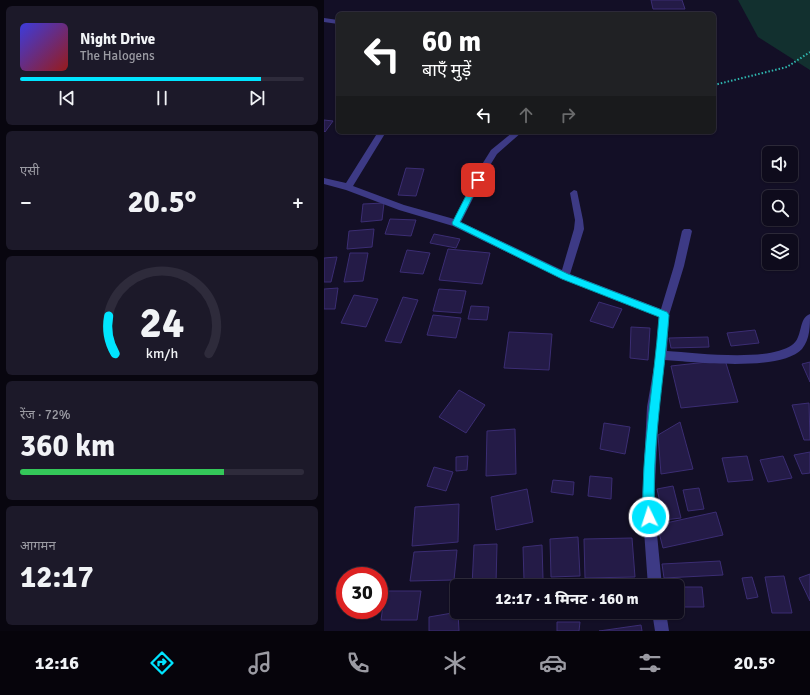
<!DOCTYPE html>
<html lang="hi">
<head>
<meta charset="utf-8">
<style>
	:root { --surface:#0e0b1c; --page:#1c1929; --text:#f1f3f6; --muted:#9b9ba3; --line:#2e2b3b; --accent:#00e5ff }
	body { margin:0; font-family:Signika,"Noto Sans Devanagari",sans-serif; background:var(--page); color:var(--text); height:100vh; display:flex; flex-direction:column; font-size:15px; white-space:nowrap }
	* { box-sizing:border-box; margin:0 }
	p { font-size:13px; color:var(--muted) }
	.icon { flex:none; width:22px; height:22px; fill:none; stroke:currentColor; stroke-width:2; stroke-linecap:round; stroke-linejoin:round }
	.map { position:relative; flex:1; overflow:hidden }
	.sheet { display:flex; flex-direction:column; gap:6px; padding:6px; background:#08060f; width:324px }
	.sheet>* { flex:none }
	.banner { position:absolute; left:12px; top:12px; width:380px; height:122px; border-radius:6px; box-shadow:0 1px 3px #0004,0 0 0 1px var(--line); background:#202124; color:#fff; overflow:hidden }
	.controls { position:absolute; left:438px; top:146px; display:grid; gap:8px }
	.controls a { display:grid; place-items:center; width:36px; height:36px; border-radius:6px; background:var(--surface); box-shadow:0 1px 3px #0004,0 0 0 1px var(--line); font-size:20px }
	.speed { position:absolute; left:12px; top:567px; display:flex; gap:8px; font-size:20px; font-weight:700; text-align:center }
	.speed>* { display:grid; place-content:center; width:52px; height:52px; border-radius:50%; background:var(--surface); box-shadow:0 1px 3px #0004,0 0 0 1px var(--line); line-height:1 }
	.speed .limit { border:6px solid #d22; background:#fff; color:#111 }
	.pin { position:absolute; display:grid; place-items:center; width:34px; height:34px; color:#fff; margin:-17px; border-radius:8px; box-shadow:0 2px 6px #0006 }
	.me { position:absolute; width:44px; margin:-22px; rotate:356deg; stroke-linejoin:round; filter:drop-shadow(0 0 3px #0008) }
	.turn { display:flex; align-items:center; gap:14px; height:84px; padding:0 20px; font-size:18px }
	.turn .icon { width:52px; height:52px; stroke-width:2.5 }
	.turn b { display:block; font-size:28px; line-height:34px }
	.lanes { display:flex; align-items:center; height:38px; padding:0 20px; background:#0003; justify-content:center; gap:20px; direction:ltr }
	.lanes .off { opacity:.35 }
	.big { font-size:30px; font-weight:800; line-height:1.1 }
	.sheet .tile { flex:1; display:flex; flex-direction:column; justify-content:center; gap:6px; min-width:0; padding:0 14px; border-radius:6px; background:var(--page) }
	.sheet .dial { align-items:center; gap:0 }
	.dial svg { height:104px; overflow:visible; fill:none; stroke:var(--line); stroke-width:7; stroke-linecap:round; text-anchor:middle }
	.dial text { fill:var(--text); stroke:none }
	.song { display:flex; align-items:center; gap:12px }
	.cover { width:48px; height:48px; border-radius:6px; background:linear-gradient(135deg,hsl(240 70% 55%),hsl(0 70% 35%)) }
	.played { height:4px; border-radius:2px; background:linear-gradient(90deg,var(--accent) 85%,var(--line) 85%) }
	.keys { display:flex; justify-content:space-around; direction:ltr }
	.heat { display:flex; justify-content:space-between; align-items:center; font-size:22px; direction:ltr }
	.charge { height:6px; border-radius:3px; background:linear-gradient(90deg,#34c759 72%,var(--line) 0) }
	.trip { position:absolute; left:126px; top:579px; width:234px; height:40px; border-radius:6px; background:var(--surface); box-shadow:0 1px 3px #0004,0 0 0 1px var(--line); font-weight:800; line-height:40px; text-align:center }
	.menu { display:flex; height:64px; justify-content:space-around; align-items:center; background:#06040b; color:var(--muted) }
	.menu .icon { width:28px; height:28px }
	.menu .current { color:var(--accent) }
	.menu b { font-size:18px; color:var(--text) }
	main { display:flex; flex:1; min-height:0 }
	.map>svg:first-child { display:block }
	.green { fill:#12302f }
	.building { fill:#241b47; stroke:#3b2d73 }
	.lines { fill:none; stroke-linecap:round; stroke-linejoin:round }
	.path { stroke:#2fb8b0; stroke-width:2; stroke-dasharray:1.5 2; stroke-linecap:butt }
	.street { fill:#3d3a85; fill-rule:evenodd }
	.route { fill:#00e5ff; stroke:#0095a6 }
</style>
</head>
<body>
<main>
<section class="sheet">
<div class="tile">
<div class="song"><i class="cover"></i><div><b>Night Drive</b><p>The Halogens</p></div></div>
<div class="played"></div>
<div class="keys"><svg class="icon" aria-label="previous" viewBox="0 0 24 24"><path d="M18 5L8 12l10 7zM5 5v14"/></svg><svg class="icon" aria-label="pause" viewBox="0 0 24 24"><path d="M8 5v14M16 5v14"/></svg><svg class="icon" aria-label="next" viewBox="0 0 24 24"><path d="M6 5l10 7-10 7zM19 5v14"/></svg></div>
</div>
<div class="tile"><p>एसी</p>
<div class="heat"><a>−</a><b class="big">20.5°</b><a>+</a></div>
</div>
<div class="tile dial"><svg viewBox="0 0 100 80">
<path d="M14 69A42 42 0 1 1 86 69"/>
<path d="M14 69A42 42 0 0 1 9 40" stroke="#00e5ff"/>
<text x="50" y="56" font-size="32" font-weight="700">24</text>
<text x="50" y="72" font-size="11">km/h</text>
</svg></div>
<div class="tile"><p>रेंज · 72%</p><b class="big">360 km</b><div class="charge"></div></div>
<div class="tile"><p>आगमन</p><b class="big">12:17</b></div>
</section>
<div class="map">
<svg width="486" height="631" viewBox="0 0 486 631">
	<rect width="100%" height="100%" fill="#130f26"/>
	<!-- green -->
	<path class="green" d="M414,0H486V70L434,37Z"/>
	<!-- building -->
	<path class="building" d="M327,0H358L361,9H329Z
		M0,120L9,121L1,132L0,131Z
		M82,168L100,169L92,196L74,195Z
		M60,203L58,220L37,222L39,204Z
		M66,219L92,220L87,236L61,234Z
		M50,229L48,247L23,249L25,231Z
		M110,234L136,239L132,248L106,243Z
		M124,249L166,253L158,284L115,280Z
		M83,250L106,253L99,274L76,272Z
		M26,253H44L39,281L20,282Z
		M13,257L7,282H0V258Z
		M14,288L11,309H0V289Z
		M115,289L142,291L137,313L109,311Z
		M30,295L54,299L42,327L17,323Z
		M79,297L94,300L77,343L61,341Z
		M275,302L298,309L289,328L266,321Z
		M147,306L165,307L163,320L144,319Z
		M109,315L137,318L132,338L103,335Z
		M307,327L326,328L324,360L306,358Z
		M431,330L435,343L407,346L403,333Z
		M185,332L228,334L225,370L180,368Z
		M384,337L385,347L347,348L345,338Z
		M401,360L414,402L357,408L347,366Z
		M486,362V382L478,364Z
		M135,390L161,405L142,433L115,417Z
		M485,403L486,440H480L468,405Z
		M356,422L369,469L337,474L334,435Z
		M280,423L306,427L301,454L276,449Z
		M191,429L192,474L162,476L163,431Z
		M486,452V473L478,474L470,455Z
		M144,456L143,470L132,471V457Z
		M423,456L429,480L404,482L398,458Z
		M459,456L468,478L444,482L436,460Z
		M110,467L129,472L122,491L103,486Z
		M266,476L288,478L287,499L264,496Z
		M229,480L250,482L249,495L227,492Z
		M349,486L357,518L340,520L333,489Z
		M375,488L380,509L364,511L359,490Z
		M203,489L209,522L172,530L167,497Z
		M135,504L134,542L88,546L91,507Z
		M392,512L399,535L339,548L333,525Z
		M254,537L256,576L227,577L226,539Z
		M308,538L311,577L261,578L260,539Z
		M173,544L172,584L148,586L150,545Z
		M218,545L219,579L200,580L199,547Z
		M133,550L130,580L86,581L90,552Z
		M396,561L399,575L340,578L338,564Z
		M486,574V601L475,578Z
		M460,576L468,613H448L441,577Z
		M428,577L434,597L423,599L418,578Z
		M353,587H378L380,607H353Z
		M61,591H97L93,620H57Z
		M134,612L135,631H105V617Z
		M233,622H256L255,631H233Z
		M317,625L318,631H275Z"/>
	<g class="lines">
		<!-- path -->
		<path class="path" d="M390,85L463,67L486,52"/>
		<!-- street -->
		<path class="street" d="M0,18L14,20V24L0,22Z
			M54,132H62L29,186L80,205L130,219L157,166L167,150L189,132H198L173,154L165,167L137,222L238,270L250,229L251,220L246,193L250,190L253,191L259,220L260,229L246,274L337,309L350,266L358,231L360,229H366L368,231L360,266L345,315L343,351C373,353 444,362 468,345C479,338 474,318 486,314C486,326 486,339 478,349C457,372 371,362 341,360L335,407L330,503L338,586H324L318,503L323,407L332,355L335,317L238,279L129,226L75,210L22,190L0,184V178L22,183Z
			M328,612H342L345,631H331Z"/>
	</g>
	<!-- route -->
	<path class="route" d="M154,178L157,180L136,222L244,274L343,312L345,315C340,382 327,449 331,517L329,521L325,523L321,521L319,517C317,450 330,384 335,317L238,279L129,225L128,223L150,180Z"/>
</svg>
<div class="controls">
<a><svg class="icon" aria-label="sound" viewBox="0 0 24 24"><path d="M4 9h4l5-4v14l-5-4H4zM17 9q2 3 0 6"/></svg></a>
<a><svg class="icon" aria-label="search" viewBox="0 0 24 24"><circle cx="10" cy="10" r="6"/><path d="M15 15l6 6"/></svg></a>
<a><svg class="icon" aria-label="layers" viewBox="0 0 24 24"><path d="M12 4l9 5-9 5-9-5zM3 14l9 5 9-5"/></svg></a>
</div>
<div class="speed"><div class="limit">30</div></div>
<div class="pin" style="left:154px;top:180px;background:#d93025"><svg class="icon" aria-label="arrive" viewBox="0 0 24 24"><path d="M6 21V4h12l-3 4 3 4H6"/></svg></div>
<svg class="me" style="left:325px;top:517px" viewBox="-20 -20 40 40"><circle r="17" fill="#00e5ff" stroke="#fff" stroke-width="3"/><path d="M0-11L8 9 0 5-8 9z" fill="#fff"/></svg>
<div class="trip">12:17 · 1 मिनट · 160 m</div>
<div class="banner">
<div class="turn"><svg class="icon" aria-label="left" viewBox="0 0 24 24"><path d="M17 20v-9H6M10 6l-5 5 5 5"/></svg><div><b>60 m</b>बाएँ मुड़ें</div></div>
<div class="lanes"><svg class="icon" aria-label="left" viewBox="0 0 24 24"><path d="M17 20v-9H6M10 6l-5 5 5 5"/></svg><svg class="icon off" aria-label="ahead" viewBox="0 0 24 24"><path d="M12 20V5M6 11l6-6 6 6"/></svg><svg class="icon off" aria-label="right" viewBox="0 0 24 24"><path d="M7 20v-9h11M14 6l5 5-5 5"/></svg></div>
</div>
</div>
</main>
<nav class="menu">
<b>12:16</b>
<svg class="icon current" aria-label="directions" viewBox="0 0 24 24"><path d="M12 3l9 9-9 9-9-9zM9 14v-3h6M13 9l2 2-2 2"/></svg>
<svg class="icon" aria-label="music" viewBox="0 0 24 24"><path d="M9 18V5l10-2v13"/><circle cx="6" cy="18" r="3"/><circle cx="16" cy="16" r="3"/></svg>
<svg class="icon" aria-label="phone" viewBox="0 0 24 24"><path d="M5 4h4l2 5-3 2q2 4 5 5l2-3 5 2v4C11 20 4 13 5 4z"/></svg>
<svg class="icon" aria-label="climate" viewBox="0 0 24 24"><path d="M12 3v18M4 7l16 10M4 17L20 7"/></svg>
<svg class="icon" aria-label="car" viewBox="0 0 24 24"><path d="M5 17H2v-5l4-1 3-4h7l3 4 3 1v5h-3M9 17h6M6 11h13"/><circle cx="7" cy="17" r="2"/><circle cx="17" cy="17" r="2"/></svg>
<svg class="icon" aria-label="filters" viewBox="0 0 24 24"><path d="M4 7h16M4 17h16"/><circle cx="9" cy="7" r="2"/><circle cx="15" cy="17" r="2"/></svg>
<b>20.5°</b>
</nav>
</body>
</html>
